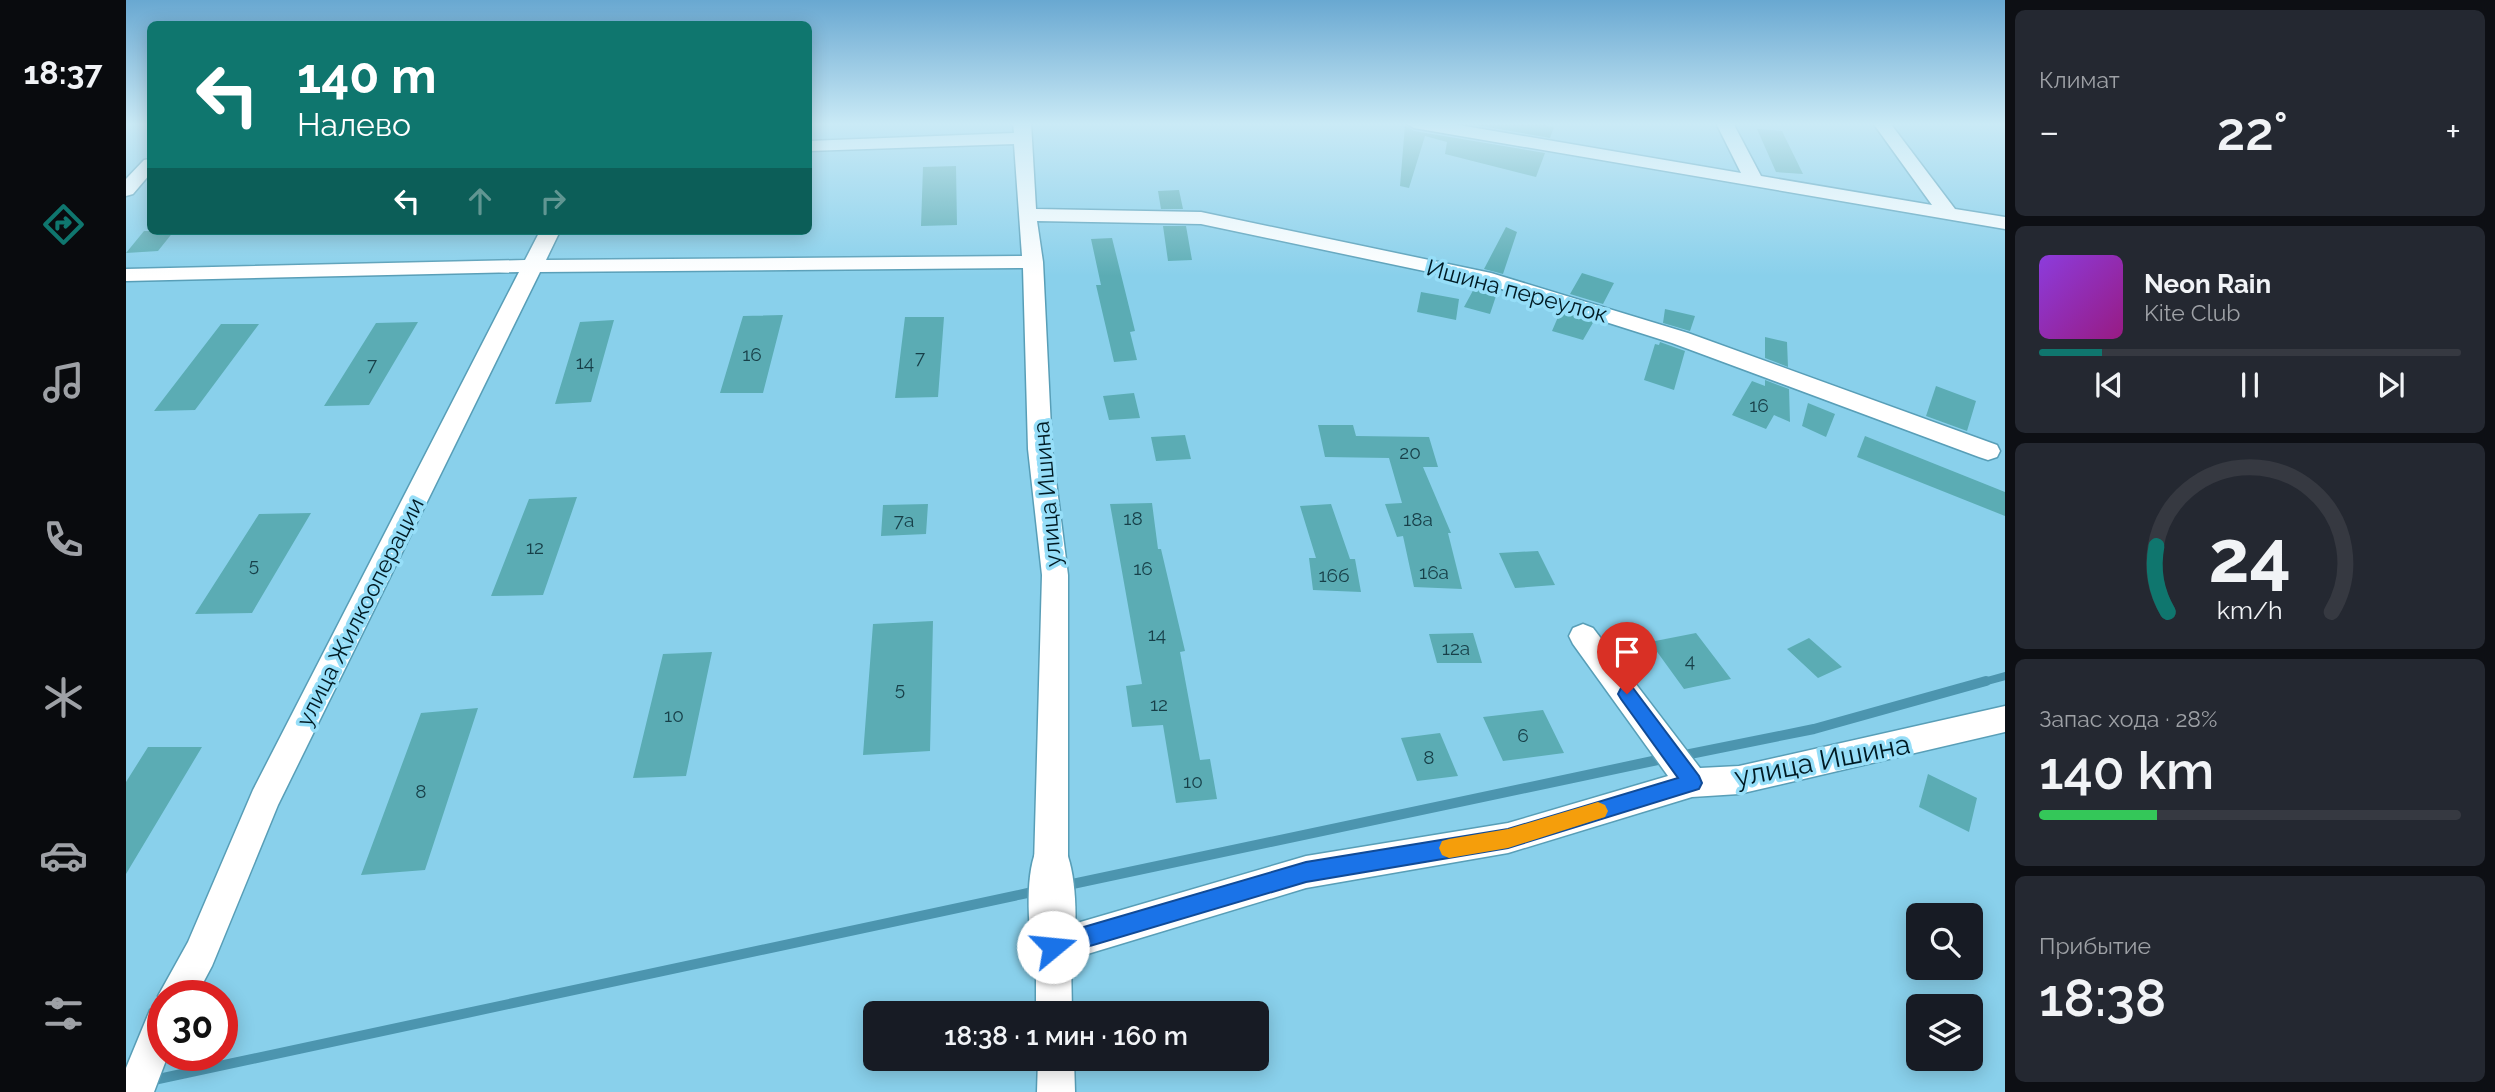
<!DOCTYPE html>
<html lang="ru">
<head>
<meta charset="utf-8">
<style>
	:root { --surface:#171b24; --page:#242831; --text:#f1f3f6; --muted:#9ea1a6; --line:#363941; --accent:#0f766e }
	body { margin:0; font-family:Raleway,sans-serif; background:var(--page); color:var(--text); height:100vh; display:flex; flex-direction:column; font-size:26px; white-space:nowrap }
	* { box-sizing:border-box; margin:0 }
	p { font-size:23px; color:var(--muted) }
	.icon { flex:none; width:38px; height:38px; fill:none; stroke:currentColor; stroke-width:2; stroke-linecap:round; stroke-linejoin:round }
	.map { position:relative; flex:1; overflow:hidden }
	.side { display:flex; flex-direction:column; gap:10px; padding:10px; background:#0d0f14; width:490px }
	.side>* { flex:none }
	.hud { position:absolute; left:21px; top:21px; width:665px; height:214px; border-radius:10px; box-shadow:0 4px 18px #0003; background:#0f766e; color:#fff; overflow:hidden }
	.controls { position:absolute; left:1780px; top:903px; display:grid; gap:14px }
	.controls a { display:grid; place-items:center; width:77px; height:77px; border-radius:10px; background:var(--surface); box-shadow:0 4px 18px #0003; font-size:35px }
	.speed { position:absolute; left:21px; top:980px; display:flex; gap:14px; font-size:35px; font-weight:700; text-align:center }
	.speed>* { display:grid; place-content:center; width:91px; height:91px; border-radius:50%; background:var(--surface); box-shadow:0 4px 18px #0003; line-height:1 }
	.speed .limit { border:10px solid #d22; background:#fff; color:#111 }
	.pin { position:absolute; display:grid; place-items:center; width:60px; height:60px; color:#fff; margin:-72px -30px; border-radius:50% 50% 50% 0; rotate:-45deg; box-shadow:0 0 7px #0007 }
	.pin .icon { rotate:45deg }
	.me { position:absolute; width:77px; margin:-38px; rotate:73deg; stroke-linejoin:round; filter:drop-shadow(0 0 5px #0008) }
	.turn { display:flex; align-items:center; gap:24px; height:147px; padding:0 35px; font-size:32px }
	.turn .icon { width:91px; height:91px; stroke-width:2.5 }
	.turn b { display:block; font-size:49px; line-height:60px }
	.lanes { display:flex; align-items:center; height:66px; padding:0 35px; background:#0003; justify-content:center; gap:35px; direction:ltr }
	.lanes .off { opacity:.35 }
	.big { font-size:52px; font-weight:600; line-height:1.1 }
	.side .tile { flex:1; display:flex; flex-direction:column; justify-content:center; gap:10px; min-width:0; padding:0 24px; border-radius:10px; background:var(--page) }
	.side .dial { align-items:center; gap:0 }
	.dial svg { height:182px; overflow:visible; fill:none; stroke:var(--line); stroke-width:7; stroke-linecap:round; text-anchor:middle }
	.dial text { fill:var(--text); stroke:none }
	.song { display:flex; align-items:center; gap:21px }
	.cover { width:84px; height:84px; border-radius:10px; background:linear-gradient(135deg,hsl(270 70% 55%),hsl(310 70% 35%)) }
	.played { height:7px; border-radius:4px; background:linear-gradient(90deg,var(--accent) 15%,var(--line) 15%) }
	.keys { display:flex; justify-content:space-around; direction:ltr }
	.heat { display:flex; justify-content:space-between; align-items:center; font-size:38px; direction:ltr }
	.charge { height:10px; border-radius:5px; background:linear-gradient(90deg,#34c759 28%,var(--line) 0) }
	.trip { position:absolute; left:737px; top:1001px; width:406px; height:70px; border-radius:10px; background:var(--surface); box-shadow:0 4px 18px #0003; font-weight:600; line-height:70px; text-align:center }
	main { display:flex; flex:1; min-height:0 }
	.tab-bar { display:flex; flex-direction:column; width:126px; justify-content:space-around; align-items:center; background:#090b0e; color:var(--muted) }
	.tab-bar .icon { width:49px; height:49px }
	.tab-bar .current { color:var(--accent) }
	.tab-bar b { font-size:32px; color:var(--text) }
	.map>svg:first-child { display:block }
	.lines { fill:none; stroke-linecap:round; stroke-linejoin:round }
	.stream-far1 { stroke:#4c95af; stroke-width:8 }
	.stream { stroke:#4c95af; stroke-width:10 }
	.building { fill:#5bacb4 }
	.minor-casing { stroke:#589eb7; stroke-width:3 }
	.tertiary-casing { stroke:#589eb7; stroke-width:3 }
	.minor { fill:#fff; fill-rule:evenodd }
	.tertiary { fill:#fff; fill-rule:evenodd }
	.route { fill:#1a73e8; stroke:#114b97; stroke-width:2 }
	.slow { fill:#f59e0b }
	.labels { text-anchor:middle; stroke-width:7; stroke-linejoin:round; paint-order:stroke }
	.number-label { font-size:19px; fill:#173f48 }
	.street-label { font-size:23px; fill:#001b24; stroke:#96def8 }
	.near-street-label { font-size:28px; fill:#001b24; stroke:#96def8 }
</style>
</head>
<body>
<main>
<nav class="tab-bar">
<b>18:37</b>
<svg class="icon current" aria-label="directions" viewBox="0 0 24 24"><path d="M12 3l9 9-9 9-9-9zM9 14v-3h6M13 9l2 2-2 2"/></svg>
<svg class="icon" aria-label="music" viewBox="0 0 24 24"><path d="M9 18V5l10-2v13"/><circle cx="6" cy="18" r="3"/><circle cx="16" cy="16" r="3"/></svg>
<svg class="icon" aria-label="phone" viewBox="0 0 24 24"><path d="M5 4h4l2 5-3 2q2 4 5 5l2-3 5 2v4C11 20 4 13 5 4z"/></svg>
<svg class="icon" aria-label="climate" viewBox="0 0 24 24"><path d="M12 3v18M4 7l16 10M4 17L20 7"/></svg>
<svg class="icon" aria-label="car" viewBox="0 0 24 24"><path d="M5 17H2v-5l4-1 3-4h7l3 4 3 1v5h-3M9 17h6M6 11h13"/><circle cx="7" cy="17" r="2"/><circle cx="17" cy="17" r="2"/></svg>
<svg class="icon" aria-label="filters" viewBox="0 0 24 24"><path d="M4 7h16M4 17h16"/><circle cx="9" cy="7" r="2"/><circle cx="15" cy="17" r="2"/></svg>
</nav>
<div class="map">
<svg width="1879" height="1092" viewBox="0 0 1879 1092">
	<rect width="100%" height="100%" fill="#89d0eb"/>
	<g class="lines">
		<!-- stream-far1 -->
		<path class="stream-far1" d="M1854,683L1879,676"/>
		<!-- stream -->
		<path class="stream" d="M1554,756L1688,729L1860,681
			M937,886L1541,758
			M23,1081L911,891"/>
	</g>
	<!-- building -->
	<path class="building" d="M1339,123H1409L1428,127L1424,138Z
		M1279,125L1288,131L1419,153L1410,177L1319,154L1321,142L1299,136L1283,188L1274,186Z
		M1631,129L1656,131L1677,174L1650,172Z
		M830,166L831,225L795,226L797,167Z
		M1053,190L1057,209H1035L1032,191Z
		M1037,226H1060L1066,260L1042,261Z
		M1380,227L1391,232L1377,274L1358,269Z
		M18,231H48L32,251L0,253Z
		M986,238L1009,331L1004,332L1011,360L988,362L970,285H975L965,239Z
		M1456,273L1488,283L1477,304L1444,294Z
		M1350,285L1372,290L1364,314L1338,307Z
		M1295,292L1333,299L1330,320L1291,312Z
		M1539,309L1569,316L1564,331L1537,323Z
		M1435,310L1468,321L1457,340L1426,331Z
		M657,315L637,393H594L617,316Z
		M779,317H818L812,397L769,398Z
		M488,320L465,402L429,404L454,322Z
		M292,322L243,405L198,406L250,323Z
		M95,324H133L69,410L28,411Z
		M1639,337L1661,342L1662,367L1639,358Z
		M1534,342L1559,351L1548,390L1518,380L1529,344L1533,345Z
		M1639,380L1663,389L1664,422L1648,415L1640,429L1606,415L1626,381L1639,386Z
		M1810,386L1850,401L1841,431L1800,416Z
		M1008,393L1014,418L983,420L977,396Z
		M1682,403L1709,414L1700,437L1676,426Z
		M1192,425H1227L1230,436L1303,437L1312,467H1297L1325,533H1322L1336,589L1288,587L1277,536L1271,537L1259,504L1276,503L1263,458L1199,457Z
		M1059,435L1065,459L1030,461L1025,437Z
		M1739,436L1879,492V516L1731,457Z
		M451,497L417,595L365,596L403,499Z
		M1026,503L1032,549H1035L1059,651L1054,652L1074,760L1084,759L1091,799L1050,803L1037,725L1006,727L1000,686L1016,684L984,504Z
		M802,504L800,534L755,536L757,505Z
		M1205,504L1224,559H1229L1235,592L1187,590L1183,558H1190L1174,506Z
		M185,513L126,613L69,614L133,514Z
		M1412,551L1429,585L1389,588L1373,553Z
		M807,621L804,751L737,755L747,624Z
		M1347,633L1356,663H1311L1303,634Z
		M1570,633L1605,679L1558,689L1524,642Z
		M1683,638L1716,667L1692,678L1661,649Z
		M586,652L560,776L507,778L537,654Z
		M352,708L299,870L235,875L295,713Z
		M1417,710L1438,753L1377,761L1357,717Z
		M1314,733L1332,776L1291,781L1275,738Z
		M22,747H76L0,874V782Z
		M1802,774L1851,798L1843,832L1793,807Z"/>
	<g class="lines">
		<defs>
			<path id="minor" d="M887,123H905L910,209L1075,212L1365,273L1562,333L1871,445L1874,451L1871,457L1862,460L1853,457L1546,343L1360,284L1075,224L911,221L917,262L926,449L942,575V865L937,876L925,881L913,876L908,865L916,575L902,449L897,268L414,272L152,805L86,966L70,996H37V1055H42L28,1092H0V1068L24,1010L36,1005L32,996L62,942L127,790L393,272L0,281V269L399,260L414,231H434L420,260L896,256L888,144L682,151V141L888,133Z
				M1280,123H1321L1615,173L1590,123H1607L1635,176L1806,205L1747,123H1764L1829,209L1879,217V229L1288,128Z
				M24,159V174L7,194L0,196V179L18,160Z
				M1457,624L1467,628L1574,768L1613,766L1879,706V732L1613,794L1566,797L1382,853L1180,888L945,959L946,1013H910V947L915,935L927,930L1180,856L1382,823L1542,776L1447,644L1443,636L1447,628Z
				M912,1059H948L949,1092H911Z"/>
			<path id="tertiary" d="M925,845L940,851C951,877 953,937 943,963L927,969L911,963C901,937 899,876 910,851Z"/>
		</defs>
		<!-- minor casing -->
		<use href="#minor" class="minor-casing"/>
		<!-- tertiary casing -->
		<use href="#tertiary" class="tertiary-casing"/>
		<!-- minor -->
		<use href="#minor" class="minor"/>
		<!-- tertiary -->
		<use href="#tertiary" class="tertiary"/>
	</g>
	<!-- sky -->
	<linearGradient id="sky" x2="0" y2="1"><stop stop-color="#69a8d1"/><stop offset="0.45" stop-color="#caeaf6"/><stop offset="1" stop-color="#caeaf6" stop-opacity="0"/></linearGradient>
	<rect width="1879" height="276" fill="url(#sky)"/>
	<!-- route -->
	<path class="route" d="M1501,686L1507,688L1573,776L1576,783L1573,789L1382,848L1180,882L927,957L919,954L916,947L919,939L927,936L1180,862L1382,829L1552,778L1495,699L1492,694L1495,688Z"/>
	<!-- slow -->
	<path class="slow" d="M1472,802L1479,805L1482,811L1479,817L1382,848L1323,858L1316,855L1313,848L1316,841L1323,839L1382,829Z"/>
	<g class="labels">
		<!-- number labels -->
		<g class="number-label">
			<text x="626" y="361">16</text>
			<text x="794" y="364">7</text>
			<text x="459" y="369">14</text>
			<text x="246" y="371">7</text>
			<text x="1633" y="412">16</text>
			<text x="1284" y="459">20</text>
			<text x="1007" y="525">18</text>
			<text x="1292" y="526">18а</text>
			<text x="778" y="527">7а</text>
			<text x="409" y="554">12</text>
			<text x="128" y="571">5</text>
			<text x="1017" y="575">16</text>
			<text x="1308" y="579">16а</text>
			<text x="1208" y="582">16б</text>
			<text x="1031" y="641">14</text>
			<text x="1330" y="655">12а</text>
			<text x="1564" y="667">4</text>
			<text x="774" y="695">5</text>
			<text x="1033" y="711">12</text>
			<text x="548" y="722">10</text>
			<text x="1397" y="742">6</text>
			<text x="1303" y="764">8</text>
			<text x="1067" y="788">10</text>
			<text x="295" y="798">8</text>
		</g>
		<!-- street labels -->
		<g class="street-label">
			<text transform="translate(1391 291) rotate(15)" y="8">Ишина переулок</text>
			<text transform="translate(921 494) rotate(-95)" y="8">улица Ишина</text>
			<text transform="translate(234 612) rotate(-63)" y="8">улица Жилкооперации</text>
		</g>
		<!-- near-street labels -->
		<g class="near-street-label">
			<text transform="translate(1696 760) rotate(-11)" y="10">улица Ишина</text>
		</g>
	</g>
</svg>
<div class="controls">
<a><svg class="icon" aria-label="search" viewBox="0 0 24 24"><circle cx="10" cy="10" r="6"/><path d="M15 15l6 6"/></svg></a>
<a><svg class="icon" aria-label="layers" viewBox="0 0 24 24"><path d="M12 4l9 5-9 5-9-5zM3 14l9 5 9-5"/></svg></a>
</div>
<div class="speed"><div class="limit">30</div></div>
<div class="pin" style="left:1501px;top:694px;background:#d93025"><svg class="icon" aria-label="arrive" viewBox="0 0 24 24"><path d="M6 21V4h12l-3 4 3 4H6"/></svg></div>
<svg class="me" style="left:927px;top:947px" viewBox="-20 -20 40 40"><circle r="19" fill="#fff"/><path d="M0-13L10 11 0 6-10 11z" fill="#1a73e8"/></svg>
<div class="trip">18:38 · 1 мин · 160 m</div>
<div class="hud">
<div class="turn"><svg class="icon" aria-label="left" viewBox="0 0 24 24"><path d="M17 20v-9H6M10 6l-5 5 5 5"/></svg><div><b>140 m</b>Налево</div></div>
<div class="lanes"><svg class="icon" aria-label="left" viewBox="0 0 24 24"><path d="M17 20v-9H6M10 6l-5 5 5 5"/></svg><svg class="icon off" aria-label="ahead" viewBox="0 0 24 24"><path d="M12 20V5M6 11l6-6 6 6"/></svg><svg class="icon off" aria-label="right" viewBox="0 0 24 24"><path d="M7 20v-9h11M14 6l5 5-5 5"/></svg></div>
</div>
</div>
<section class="side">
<div class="tile"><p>Климат</p>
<div class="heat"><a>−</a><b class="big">22°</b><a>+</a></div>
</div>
<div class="tile">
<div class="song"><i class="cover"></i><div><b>Neon Rain</b><p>Kite Club</p></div></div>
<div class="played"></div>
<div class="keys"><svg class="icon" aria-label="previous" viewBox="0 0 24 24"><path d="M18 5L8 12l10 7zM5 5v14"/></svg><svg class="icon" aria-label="pause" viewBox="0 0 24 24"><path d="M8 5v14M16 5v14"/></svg><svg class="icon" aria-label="next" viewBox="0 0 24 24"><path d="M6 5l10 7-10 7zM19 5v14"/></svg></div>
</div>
<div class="tile dial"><svg viewBox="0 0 100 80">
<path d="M14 69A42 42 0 1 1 86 69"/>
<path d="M14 69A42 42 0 0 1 9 40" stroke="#0f766e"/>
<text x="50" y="56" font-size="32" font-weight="700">24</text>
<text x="50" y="72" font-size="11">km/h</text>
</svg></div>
<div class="tile"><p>Запас хода · 28%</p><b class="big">140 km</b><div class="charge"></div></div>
<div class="tile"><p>Прибытие</p><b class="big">18:38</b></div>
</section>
</main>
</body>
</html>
